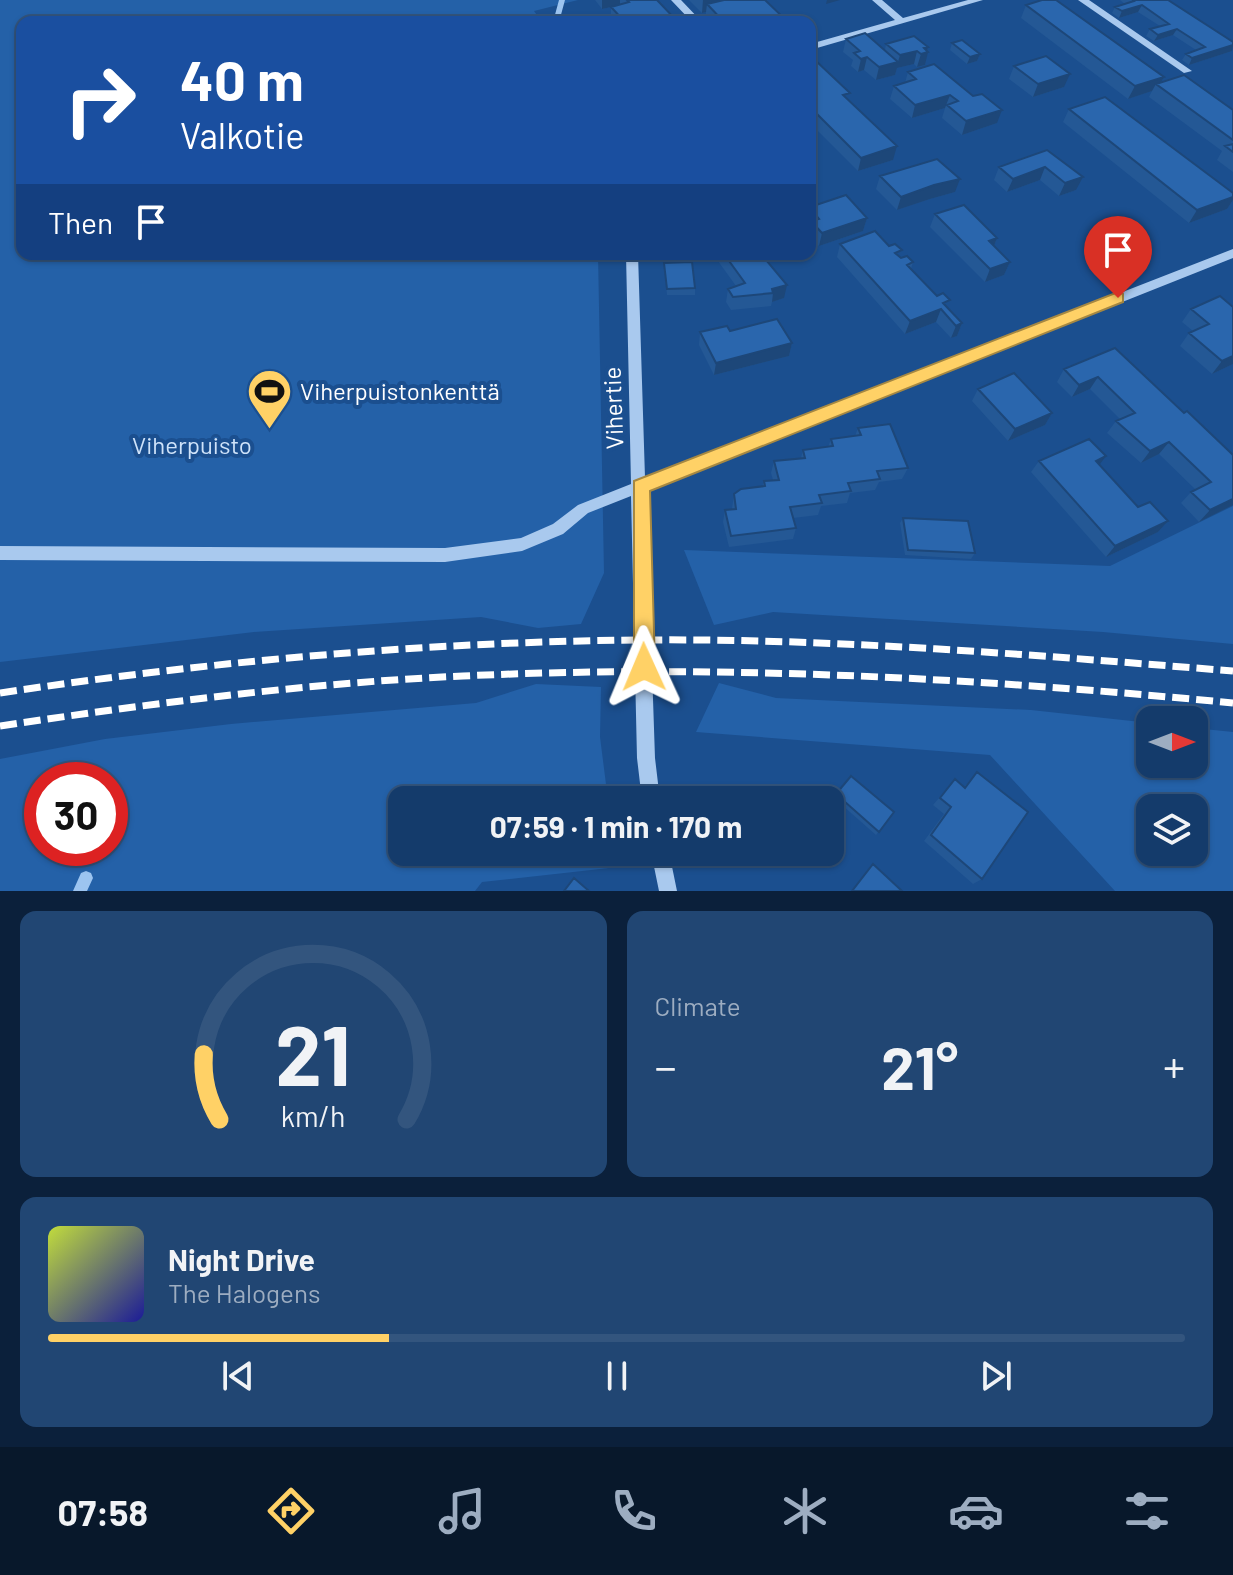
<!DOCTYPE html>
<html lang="en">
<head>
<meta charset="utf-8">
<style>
	:root { --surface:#143b6b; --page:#214673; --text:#f1f3f6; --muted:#9dadc1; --line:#33557e; --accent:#ffd166 }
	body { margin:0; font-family:Barlow,sans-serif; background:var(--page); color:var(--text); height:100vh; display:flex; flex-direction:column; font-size:30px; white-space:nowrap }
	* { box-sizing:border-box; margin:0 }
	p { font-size:26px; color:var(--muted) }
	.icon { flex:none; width:44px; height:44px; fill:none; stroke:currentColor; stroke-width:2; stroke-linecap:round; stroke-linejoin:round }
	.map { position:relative; height:891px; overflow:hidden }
	.sheet { display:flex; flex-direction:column; gap:20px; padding:20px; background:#0b203b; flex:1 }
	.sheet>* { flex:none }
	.hud { position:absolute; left:16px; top:16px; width:800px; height:244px; border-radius:16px; box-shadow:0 2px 6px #0004,0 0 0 2px var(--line); background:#1a4fa0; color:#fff; overflow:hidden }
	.needle { width:52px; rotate:90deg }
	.fabs { position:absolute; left:1136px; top:706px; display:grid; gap:16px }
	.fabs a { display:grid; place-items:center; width:72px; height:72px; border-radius:16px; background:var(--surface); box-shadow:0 2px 6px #0004,0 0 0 2px var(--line); font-size:40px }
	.speed { position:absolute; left:24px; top:762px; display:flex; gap:16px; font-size:40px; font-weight:700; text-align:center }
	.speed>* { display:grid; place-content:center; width:104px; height:104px; border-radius:50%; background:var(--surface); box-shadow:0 2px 6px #0004,0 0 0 2px var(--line); line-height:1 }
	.speed .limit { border:12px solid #d22; background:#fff; color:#111 }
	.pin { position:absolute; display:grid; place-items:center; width:68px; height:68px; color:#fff; margin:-82px -34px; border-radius:50% 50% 50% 0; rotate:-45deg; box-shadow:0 0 8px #0007 }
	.pin .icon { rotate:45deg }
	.me { position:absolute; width:88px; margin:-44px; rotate:359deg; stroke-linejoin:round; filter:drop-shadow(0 0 6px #0008) }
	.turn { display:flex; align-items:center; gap:28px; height:168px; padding:0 32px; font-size:36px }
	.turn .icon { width:104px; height:104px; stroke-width:2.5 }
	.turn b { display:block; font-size:56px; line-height:68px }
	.then { display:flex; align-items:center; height:76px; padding:0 32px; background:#0003; gap:16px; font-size:30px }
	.big { font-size:60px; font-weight:700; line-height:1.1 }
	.sheet .widget { flex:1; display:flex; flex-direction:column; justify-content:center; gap:12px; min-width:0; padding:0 28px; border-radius:16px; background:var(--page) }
	.sheet .dial { align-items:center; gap:0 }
	.dial svg { height:208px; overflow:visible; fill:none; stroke:var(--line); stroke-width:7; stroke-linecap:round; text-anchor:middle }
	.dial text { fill:var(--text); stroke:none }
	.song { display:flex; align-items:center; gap:24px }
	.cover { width:96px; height:96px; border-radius:12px; background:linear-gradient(135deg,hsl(70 70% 55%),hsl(240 70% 35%)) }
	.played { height:8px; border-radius:4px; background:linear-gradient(90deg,var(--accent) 30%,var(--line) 30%) }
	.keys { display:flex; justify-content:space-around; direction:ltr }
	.heat { display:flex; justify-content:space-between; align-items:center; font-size:44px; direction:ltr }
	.sheet .tiles { flex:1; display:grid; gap:20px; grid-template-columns:1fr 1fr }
	.widget:last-child { grid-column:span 2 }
	.trip { position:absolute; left:388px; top:786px; width:456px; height:80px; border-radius:16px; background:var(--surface); box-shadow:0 2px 6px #0004,0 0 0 2px var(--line); font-weight:700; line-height:80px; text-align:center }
	.dock { display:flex; height:128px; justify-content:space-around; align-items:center; background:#08182b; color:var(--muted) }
	.dock .icon { width:56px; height:56px }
	.dock .active { color:var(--accent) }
	.dock b { font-size:36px; color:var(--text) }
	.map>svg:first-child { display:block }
	.green { fill:#2461a8; fill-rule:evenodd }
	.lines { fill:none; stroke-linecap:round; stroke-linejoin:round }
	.stream { fill:#9cc4f0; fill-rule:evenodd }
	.minor { fill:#a9c9ee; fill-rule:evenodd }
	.rail { stroke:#fff; stroke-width:7; stroke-dasharray:17 7; stroke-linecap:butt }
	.wall { fill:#245895 }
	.shaded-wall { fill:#1d4779 }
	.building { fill:#2a66ad; stroke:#1d4779; stroke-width:2 }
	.route { fill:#ffd166; stroke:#a68842; stroke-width:2 }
	.labels { text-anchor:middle; stroke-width:8; stroke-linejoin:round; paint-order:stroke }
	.poi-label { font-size:24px; fill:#fff; stroke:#1b4f8f; text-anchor:start }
	.street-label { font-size:24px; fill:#fff; stroke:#1b4f8f }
	.park-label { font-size:24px; fill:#cfe3fa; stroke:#1b4f8f }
</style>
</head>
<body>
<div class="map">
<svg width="1233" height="891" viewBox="0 0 1233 891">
	<rect width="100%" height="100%" fill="#1b4f8f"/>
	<!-- green -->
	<path class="green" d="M0,0H578L534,11L542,22H22V254H598L604,573L581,624L538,628L481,617L254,632L0,662Z
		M1233,506V644L1103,632L773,612L714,625L684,550L1110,566Z
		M719,683L776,698L1031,710L1150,723V764H1194V728L1233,732V891H1115L990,755L696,732ZM1150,808H1194V852H1150Z
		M536,684L601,687L600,737L608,800H402V852H616L618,867L482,882L475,891H0V759L105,739L231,724L476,703ZM42,780H110V848H42Z"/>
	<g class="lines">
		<!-- stream -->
		<path class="stream" d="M559,0H565L559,22H553Z
			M86,871L91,873L93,878L87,891H73L81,873Z"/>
		<!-- minor -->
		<path class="minor" d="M671,0H681L702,22H692Z
			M872,0H882L903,18L968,0H983L810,50V44L895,20Z
			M1078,0H1089L1192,71L1184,73Z
			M1233,249V258L646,491L655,758L660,800H642L637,758L631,496L588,513L563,534L522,551L445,562L0,560V546L445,548L521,538L553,524L578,505L631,484L626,254H638L645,478Z
			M651,852H669L677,891H659Z"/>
		<!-- rail -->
		<path class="rail" d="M0,693C234,658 469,638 706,640C882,642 1058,657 1233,671
			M0,726C154,703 308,683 463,676C721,664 977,678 1233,703"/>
	</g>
	<!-- wall -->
	<path class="wall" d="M595,0H657L678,22H613L611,20V7L602,9Z
		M689,0H765L788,22H710L706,17V12L702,13Z
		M1120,0H1168L1232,51L1189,65L1182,60L1186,54L1196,50L1173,35L1154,41L1146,36L1150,29L1160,26L1138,12L1119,18L1112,13L1115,7L1125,4Z
		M1026,5L1164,77L1161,82L1233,110V172L1217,160L1222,151L1149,97L1152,91L1128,99L1021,18Z
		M846,39L885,50L886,44L928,47L925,65L917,67L914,64L897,68L895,75L876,80L864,70L858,72L851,66L853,60L843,52Z
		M952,43L980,54L977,61L967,64L950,50Z
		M810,63L849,100L893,160L858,171L810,123Z
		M934,64L997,123L962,135L942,118L945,108L912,118L890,99L894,86L905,83L908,72Z
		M1014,66L1064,87L1033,97L1009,79Z
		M1069,109L1233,193V200L1227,209L1189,223L1063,122Z
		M1047,150L1076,190L1059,196L1040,180L1007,192L994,180L999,167Z
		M880,176L955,192L930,199L897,210L876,189Z
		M810,207L867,218L863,231L819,246L810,236Z
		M935,214L997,238L994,246L1010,262L1004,275L985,282L930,227Z
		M840,244L900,257L913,262L911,269L962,323L957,336L951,338L936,322L905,334L837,257Z
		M713,254H761L784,298L772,302L771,306L731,310L726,302L728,289L736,286Z
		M664,263L695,288V295H667Z
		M1233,307V364L1212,374L1180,346L1189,333L1193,331L1182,322L1191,309Z
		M730,331L792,343L789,356L714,375L699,345L700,332Z
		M1115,348L1184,413L1233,455V505L1199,522L1181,503L1191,492L1196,490L1159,454L1141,463L1107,433L1116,421L1120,419L1090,389L1072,397L1057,382L1064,369Z
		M978,389L1052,413L1045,425L1008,441L972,401Z
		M858,428L908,468L902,479L879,482L875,490L850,493L847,503L821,506L818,515L793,518L796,528L793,539L729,547L723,522L725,510L732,509L734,494L762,487L764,481L773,480L771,473L774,461L801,458L803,450L828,447L831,439L855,436Z
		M1039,461L1099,465L1138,507L1168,521L1158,532L1106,557L1031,472Z
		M903,518L975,553L971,559L905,555L900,523Z
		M977,772L982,879L973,884L924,841L944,814L933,805L955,779L964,787Z
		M851,776L894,812L876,835L834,798Z"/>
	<!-- shaded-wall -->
	<path class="shaded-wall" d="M602,0H620V5L602,9Z
		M703,0H751L707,4L706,12L702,13Z
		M827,0H840L826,4Z
		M1142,5L1138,12L1119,18L1122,11Z
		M1177,29L1173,35L1154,41L1158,35Z
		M1233,45L1232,51L1189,65L1192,58Z
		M928,47L927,52H928L925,65L917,67L921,54L924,48Z
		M917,51L914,64L897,68L895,75L876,80L879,67L898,62L900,55Z
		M980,54L977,61L967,64L970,57Z
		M867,57L864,70L858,72L861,59Z
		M1070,74L1064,87L1033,97L1038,84Z
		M1164,77L1159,86L1156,84L1152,91L1128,99L1135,86Z
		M950,95L945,108L912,118L915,105Z
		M1002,110L997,123L962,135L966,121Z
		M897,146L893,160L858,171L861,158Z
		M1045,167L1040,180L1007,192L1013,179Z
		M1083,177L1076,190L1059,196L1065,183Z
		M960,179L955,192L930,199L897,210L901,197L934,185Z
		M1233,197V200L1227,209L1189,223L1197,210Z
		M867,218L863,231L819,246L822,233Z
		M997,238L992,251L989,241Z
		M1010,262L1004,275L985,282L990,269Z
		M787,285L784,298L772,302L773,293L772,289Z
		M941,309L936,322L905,334L910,321Z
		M962,323L957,336L951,338L956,326Z
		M792,343L789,356L714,375L716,363Z
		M1233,356V364L1212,374L1222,361Z
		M1098,377L1090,389L1072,397L1079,385Z
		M1052,413L1045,425L1008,441L1015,429Z
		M1169,442L1159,454L1141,463L1150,451Z
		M1106,456L1097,468L1096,461Z
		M1233,499V505L1199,522L1210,510Z
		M1168,521L1158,532L1106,557L1115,546Z"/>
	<!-- building -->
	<path class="building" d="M627,0H657L678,22H625L611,7L629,2Z
		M724,0H765L788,22H724L707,4Z
		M1042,0H1056L1164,77L1135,86L1026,5Z
		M1133,0H1168L1233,42V45L1192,58L1186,54L1205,47L1177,29L1158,35L1150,29L1169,24L1142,5L1122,11L1115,7L1134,1Z
		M865,33L898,62L879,67L867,57L861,59L854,53L860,51L846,39Z
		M914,36L928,47L924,48L928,52L921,54L917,51L900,55L886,44Z
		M962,40L980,54L970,57L952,43Z
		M1046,56L1070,74L1038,84L1014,66Z
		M816,61L850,93L843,95L897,146L861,158L810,107V104L815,102L810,98V63Z
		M934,64L973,96L982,94L1002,110L966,121L947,105L958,101L950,95L915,105L894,86L916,79L908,72Z
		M1184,75L1233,110V140L1156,84Z
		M1105,97L1233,193V197L1197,210L1069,109Z
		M1233,144V152L1225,146Z
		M1047,150L1083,177L1065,183L1045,167L1013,179L999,167Z
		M937,159L960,179L934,185L901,197L880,176Z
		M846,195L867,218L822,233L811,221L819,219L810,208V207Z
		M964,205L997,238L989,241L1010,262L990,269L935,214Z
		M875,231L889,246L895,244L902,250L895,253L901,258L907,256L913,262L907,265L937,296L943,293L950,300L943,303L962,323L956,326L941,309L910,321L840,244Z
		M724,254H761L787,285L772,289L773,293L733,297L728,289L745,283Z
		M692,262L695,288L667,289L664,263Z
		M1220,296L1233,307V356L1222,361L1189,333L1209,324L1191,309Z
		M777,319L792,343L716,363L700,332L727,326L730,331Z
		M1115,348L1184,413L1187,411L1233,455V499L1210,510L1191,492L1211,482L1169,442L1150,451L1116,421L1135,413L1098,377L1079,385L1064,369Z
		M1014,373L1052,413L1015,429L978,389Z
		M890,424L908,468L877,471L880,479L848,483L851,491L819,495L822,503L790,507L796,528L731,536L725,510L736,509L734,494L741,489L765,486L764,481L779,480L774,461L805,458L803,450L833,446L831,439L861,435L858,428Z
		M1089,439L1106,456L1096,461L1138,507L1150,502L1168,521L1115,546L1039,461Z
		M903,518L968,521L975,553L908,550Z
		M977,772L1028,812L982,879L931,835L951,807L940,798L955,779L965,788Z
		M851,776L894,812L879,832L836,794Z
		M873,864L902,891H852Z
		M574,878L589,891H564Z"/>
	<!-- route -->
	<path class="route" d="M1118,292L1123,294V302L650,491L655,667L652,675L644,678L637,675L634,667V481Z"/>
	<!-- icons -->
	<defs>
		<symbol id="stadium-pin" viewBox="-11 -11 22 30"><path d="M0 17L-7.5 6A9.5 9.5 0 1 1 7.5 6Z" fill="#ffd166" stroke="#1b4f8f"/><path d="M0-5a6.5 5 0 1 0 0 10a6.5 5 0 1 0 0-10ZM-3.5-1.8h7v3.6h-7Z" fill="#111"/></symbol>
	</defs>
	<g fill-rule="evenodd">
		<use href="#stadium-pin" x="244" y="366" width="51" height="69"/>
	</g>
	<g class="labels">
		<!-- poi labels -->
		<g class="poi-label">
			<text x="300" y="400">Viherpuistonkenttä</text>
		</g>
		<!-- street labels -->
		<g class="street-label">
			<text transform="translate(614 408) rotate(-92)" y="8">Vihertie</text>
		</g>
		<!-- park labels -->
		<g class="park-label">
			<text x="192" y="454">Viherpuisto</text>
		</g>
	</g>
</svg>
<div class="fabs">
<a><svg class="needle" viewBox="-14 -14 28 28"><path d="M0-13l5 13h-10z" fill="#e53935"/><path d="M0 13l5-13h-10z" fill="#9dadc1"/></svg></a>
<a><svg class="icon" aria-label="layers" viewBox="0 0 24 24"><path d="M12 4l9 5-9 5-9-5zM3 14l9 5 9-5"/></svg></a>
</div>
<div class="speed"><div class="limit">30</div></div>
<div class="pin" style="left:1118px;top:298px;background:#d93025"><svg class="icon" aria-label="arrive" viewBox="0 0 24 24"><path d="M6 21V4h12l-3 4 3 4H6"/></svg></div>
<svg class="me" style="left:644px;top:667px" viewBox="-20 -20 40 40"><path d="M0-17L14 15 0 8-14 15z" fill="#ffd166" stroke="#fff" stroke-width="4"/></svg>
<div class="trip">07:59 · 1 min · 170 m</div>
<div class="hud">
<div class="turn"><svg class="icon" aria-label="right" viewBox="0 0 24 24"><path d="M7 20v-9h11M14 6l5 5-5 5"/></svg><div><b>40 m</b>Valkotie</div></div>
<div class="then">Then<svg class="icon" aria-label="arrive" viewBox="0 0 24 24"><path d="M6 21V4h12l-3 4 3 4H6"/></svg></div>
</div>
</div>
<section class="sheet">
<div class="tiles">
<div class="widget dial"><svg viewBox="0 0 100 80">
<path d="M14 69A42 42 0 1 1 86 69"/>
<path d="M14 69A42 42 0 0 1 8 44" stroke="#ffd166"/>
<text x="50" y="56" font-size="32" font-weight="700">21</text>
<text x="50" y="72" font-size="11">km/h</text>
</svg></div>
<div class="widget"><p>Climate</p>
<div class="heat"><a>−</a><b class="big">21°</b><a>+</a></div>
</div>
<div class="widget">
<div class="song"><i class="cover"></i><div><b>Night Drive</b><p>The Halogens</p></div></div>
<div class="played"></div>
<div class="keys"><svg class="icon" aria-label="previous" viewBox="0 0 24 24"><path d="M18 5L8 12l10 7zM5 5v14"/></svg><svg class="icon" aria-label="pause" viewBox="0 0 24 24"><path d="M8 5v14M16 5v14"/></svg><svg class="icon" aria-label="next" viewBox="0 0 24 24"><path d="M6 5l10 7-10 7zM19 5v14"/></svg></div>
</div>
</div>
</section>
<nav class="dock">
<b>07:58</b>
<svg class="icon active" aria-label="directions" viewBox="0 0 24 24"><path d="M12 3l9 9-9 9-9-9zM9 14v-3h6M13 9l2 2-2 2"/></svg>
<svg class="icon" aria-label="music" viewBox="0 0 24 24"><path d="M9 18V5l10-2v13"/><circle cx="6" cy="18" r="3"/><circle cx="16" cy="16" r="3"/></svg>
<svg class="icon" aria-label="phone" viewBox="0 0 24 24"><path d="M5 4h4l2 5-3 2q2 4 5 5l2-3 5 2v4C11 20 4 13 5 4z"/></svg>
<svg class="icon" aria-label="climate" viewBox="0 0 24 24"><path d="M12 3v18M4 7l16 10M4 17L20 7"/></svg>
<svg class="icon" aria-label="car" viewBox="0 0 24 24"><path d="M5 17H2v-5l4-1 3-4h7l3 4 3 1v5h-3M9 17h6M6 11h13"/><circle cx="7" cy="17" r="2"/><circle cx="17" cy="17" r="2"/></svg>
<svg class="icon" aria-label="filters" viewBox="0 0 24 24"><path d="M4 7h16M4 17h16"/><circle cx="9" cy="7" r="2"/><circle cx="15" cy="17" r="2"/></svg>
</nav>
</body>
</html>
